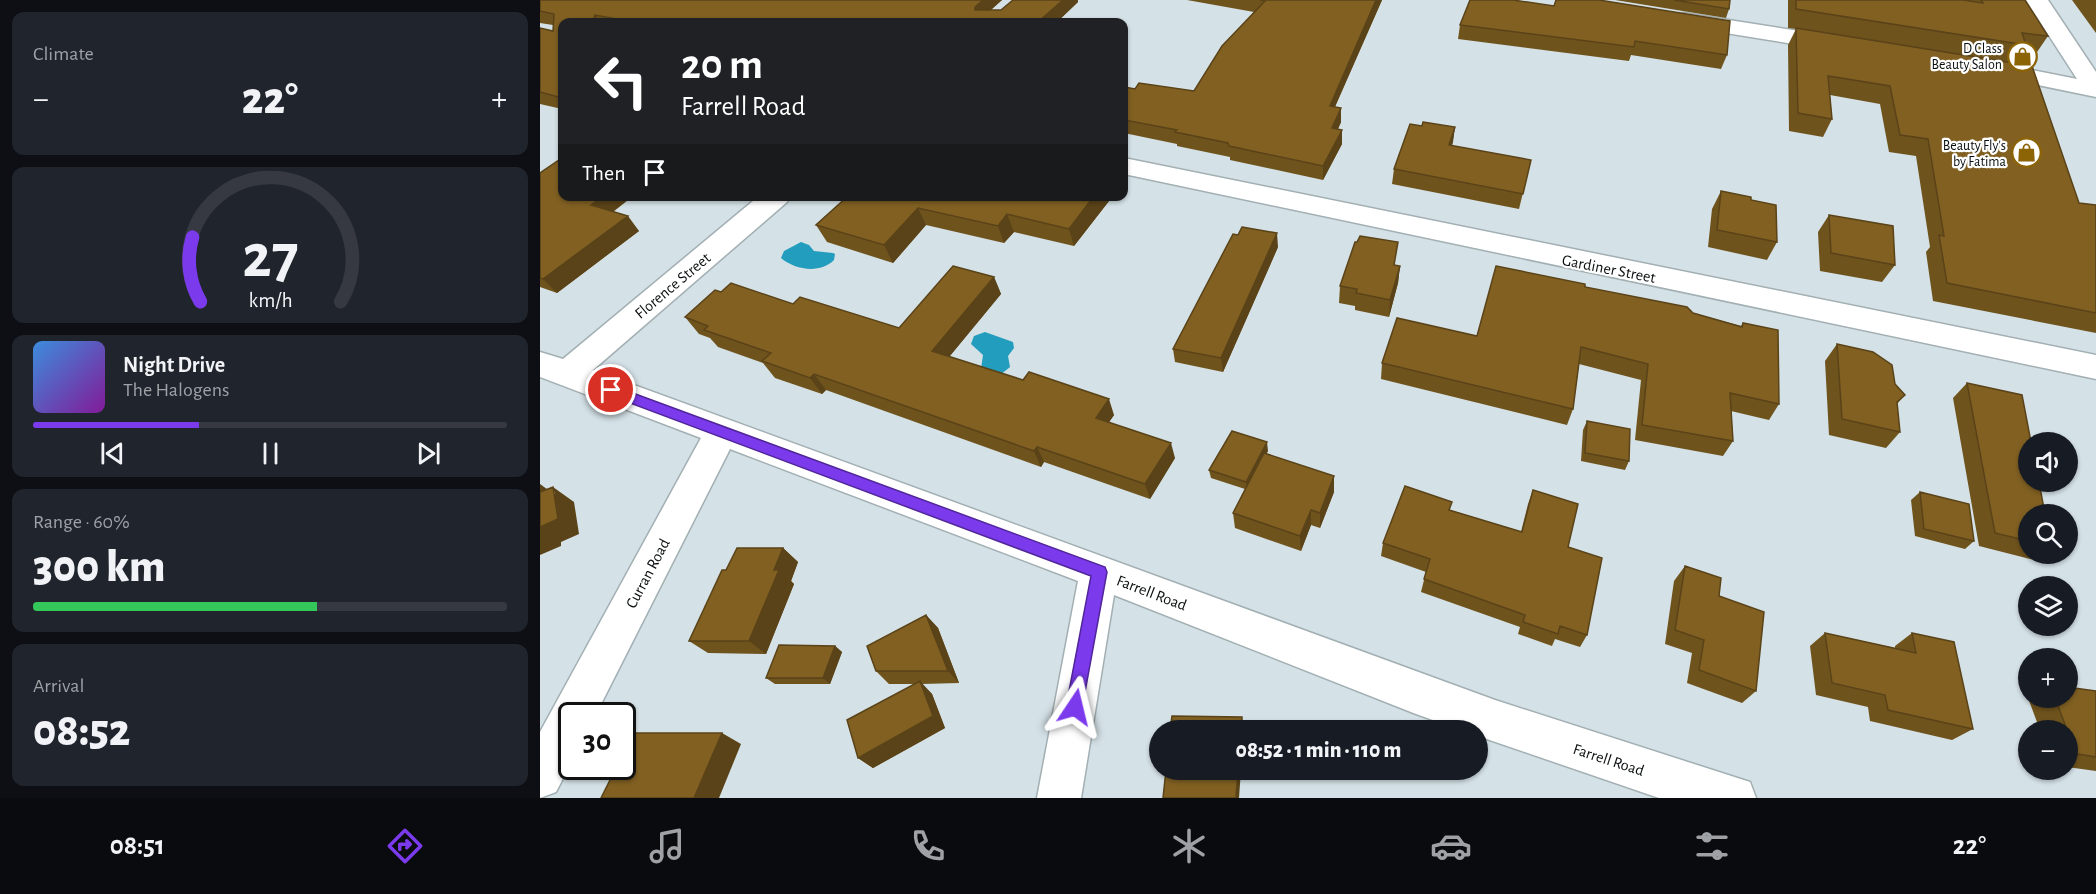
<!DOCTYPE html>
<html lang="en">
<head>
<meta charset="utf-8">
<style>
	:root { --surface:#171b24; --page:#20242c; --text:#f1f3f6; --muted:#9ea1a6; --line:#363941; --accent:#7c3aed }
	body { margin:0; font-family:"Alegreya Sans",sans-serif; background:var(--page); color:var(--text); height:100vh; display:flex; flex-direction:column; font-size:22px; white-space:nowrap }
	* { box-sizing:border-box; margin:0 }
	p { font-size:20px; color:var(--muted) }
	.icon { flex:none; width:33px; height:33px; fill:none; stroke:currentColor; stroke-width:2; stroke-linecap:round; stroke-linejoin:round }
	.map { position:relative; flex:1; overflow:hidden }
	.drawer { display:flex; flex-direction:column; gap:12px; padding:12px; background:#0d0f14; width:540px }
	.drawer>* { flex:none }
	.guide { position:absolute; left:18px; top:18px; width:570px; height:183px; border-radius:12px; box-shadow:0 2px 4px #0004; background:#202124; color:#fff; overflow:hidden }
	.buttons { position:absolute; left:1478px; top:432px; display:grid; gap:12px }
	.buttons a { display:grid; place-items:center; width:60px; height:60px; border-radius:50%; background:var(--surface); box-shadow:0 2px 4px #0004; font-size:30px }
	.speed { position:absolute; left:18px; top:702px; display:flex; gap:12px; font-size:30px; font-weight:700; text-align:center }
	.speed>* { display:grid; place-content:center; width:78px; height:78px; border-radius:50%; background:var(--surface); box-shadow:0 2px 4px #0004; line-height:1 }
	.speed .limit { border:3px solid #111; border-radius:9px; background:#fff; color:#111 }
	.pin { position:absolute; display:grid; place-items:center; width:51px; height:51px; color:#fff; margin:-26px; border:3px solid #fff; border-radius:50%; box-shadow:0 2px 6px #0007 }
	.me { position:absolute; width:66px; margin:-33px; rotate:10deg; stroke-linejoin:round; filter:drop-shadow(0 0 4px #0008) }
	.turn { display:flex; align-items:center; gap:21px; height:126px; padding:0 24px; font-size:27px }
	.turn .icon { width:78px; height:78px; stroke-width:2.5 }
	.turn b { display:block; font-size:42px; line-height:51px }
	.then { display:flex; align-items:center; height:57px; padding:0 24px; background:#0003; gap:12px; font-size:22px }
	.big { font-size:45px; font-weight:800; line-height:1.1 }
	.drawer .tile { flex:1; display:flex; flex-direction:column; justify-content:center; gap:9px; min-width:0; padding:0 21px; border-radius:12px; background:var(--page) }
	.drawer .dial { align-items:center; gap:0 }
	.dial svg { height:156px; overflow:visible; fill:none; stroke:var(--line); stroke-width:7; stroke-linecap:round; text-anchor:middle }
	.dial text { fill:var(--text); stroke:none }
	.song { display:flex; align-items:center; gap:18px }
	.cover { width:72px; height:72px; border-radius:9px; background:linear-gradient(135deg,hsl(210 70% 55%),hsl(290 70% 35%)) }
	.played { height:6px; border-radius:3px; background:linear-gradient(90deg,var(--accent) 35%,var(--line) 35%) }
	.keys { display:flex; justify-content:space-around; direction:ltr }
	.heat { display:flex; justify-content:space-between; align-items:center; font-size:33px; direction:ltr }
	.charge { height:9px; border-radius:4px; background:linear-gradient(90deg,#34c759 60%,var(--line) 0) }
	.trip { position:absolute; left:609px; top:720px; width:339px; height:60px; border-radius:30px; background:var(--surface); box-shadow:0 2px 4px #0004; font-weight:800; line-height:60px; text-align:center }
	.dock { display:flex; height:96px; justify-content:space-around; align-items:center; background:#090b0e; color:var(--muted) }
	.dock .icon { width:42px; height:42px }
	.dock .selected { color:var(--accent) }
	.dock b { font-size:27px; color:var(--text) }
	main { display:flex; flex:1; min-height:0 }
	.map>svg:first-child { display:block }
	.water { fill:#239dbe }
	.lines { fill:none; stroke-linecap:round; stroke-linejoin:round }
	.minor-casing { stroke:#a2afb3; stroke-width:3 }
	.secondary-casing { stroke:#a2afb3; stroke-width:3 }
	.minor { fill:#fff; fill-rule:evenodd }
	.secondary { fill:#fff; fill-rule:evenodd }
	.wall { fill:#6f531d }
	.shaded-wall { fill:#5a4318 }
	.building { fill:#816022; stroke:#5a4318; stroke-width:1.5 }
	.route { fill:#7c3aed; stroke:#51269a; stroke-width:1.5 }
	.labels { text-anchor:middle; stroke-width:4.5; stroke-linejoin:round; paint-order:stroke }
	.far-poi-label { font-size:14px; fill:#0a0e0f; stroke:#fff; text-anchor:end }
	.street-label { font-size:16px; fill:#0a0e0f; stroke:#fff }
</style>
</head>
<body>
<main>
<section class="drawer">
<div class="tile"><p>Climate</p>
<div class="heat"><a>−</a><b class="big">22°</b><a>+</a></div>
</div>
<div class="tile dial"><svg viewBox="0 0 100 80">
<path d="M14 69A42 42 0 1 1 86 69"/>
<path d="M14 69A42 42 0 0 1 10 36" stroke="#7c3aed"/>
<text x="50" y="56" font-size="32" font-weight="700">27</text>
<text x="50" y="72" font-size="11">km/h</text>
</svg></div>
<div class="tile">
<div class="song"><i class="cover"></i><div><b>Night Drive</b><p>The Halogens</p></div></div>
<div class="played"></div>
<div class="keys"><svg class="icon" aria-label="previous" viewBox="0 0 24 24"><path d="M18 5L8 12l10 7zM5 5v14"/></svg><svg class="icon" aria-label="pause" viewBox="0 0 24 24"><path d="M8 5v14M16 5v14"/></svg><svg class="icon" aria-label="next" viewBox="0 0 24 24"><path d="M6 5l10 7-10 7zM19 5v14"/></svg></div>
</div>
<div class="tile"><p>Range · 60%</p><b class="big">300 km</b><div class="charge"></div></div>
<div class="tile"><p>Arrival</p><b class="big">08:52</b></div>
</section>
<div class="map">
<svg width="1556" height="798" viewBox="0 0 1556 798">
	<rect width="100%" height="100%" fill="#d4e1e6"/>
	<!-- water -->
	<path class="water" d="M261,242L269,245L274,251L293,253L295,254L294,260C280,274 255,270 241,258L244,251Z
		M445,332L473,342L474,348L468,356L470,367L460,375L441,369L443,355L431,344L434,336Z"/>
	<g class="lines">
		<defs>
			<path id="minor" d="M584,158L1556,355V379L584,174Z
				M219,196H250L247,202L53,370L955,700L1210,782L1216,798H1119L938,736V730H921L876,714L574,595L541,798H497L538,581L190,449L55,716H32V761L16,792L0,798V732L161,438L0,377V352L23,359Z"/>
			<path id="secondary" d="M1486,0H1508L1556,72V97L1444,74L1440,69L1444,64L1452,62L1537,79Z
				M1144,13L1297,37L1305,39L1308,44L1305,49L1297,51L1136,25L1133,20L1136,15Z"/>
		</defs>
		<!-- minor casing -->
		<use href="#minor" class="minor-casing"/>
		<!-- secondary casing -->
		<use href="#secondary" class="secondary-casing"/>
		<!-- minor -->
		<use href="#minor" class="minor"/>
		<!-- secondary -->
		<use href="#secondary" class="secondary"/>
	</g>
	<!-- wall -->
	<path class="wall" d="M0,0H462L451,10H461L538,2L517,22H22V109L0,104V28L13,31V25L0,23Z
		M647,0H842L795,107L801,122L798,129L802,130V144L783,180L690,160V157L637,146V144L584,133V87L595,89L654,91L714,12Z
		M930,0L1187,55L1181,69L1091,55L1089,61L918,39L920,25Z
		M1075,0H1190L1189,9L1186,18Z
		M1248,0H1485L1508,36L1495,55L1480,53L1474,63L1539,203L1556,205V333L1393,301L1386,252L1390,247L1376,156L1349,152L1340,104L1290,95L1292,119L1283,137L1249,131L1248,45L1256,29L1248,28Z
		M1532,0H1556V33Z
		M882,126L915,127L912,146L991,160L979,209L852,184L854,169Z
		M0,173L22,196H93L73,212L99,231L17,293L0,287Z
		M1181,191L1211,200L1237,242L1227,260L1168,247L1172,209Z
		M308,196L569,201L534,246L474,232L464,243L386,225L353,263L287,242L276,225Z
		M1289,215L1355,265L1342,282L1280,271L1278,232Z
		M738,247L683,372L635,362L633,349Z
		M855,265L860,266L858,283L849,317L815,310V306L799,303L800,286Z
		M454,277L461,294L409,357L574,415L569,422L635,458L610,499L504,462L501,467L286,390L282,394L235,378L223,363L178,347L170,338L159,334L145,317L181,292L253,304L359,328Z
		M1045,287L1153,313L1201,326L1203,323L1239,404L1229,420L1191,411L1193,441L1183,456L1095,440L1101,380L1039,364L1033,409L1027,425L841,379L842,363L937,336Z
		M1297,344L1355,384L1365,395L1357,404L1360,432L1346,448L1289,435L1285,361Z
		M1427,383L1488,514V554H1502L1494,560L1439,546L1413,398Z
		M1047,421L1089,461L1085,470L1041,461L1043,430Z
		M728,451L726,454L794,476V492L780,528L771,525L761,551L695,528L693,513L705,489L671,478L669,470Z
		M993,490L1028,547L1047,635L1040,647L1015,639L1012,646L978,634L980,627L881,592L886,572L841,556L843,543L910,510L981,532L988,504Z
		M1380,492L1434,541L1425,549L1375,536L1371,500Z
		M243,548L258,562L251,581L254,584L226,654L168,653L149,641L186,570Z
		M1145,566L1179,596L1216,691L1202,703L1147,683L1152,653L1125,644L1134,581Z
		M386,615L398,628L419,683L382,684L392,694L405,728L333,768L318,758L376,684H349L336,671Z
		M1285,633L1355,648V646L1372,633L1433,729L1412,740L1330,721L1328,707L1276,695L1270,646Z
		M295,646L302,652L290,684H235L226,678Z
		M1556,691V771L1527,767V730H1500L1488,698H1527Z"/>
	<!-- shaded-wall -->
	<path class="shaded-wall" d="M443,0H462L439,20L435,10V7Z
		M523,0H538V2L517,22H498Z
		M836,0H842L789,120L790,106Z
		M55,15L60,22H53Z
		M801,108V122L792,142V128Z
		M915,127L913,142L907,160L909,145Z
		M802,130V144L783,180V166Z
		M63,196H93L63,219L51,205Z
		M554,196H568L569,201L534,246L529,229Z
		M378,208L386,225L353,263L344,245Z
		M467,214L474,232L464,243L458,226Z
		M88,216L99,231L17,293L3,279Z
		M737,233L738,247L683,372L681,358Z
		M860,266L858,283L849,317L850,300Z
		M454,277L461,294L400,368L392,351Z
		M274,374L286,390L282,394L270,378Z
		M569,399L574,415L561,434L556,418Z
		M727,442L728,451L707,490L706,482Z
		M631,443L635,458L610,499L605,484Z
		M497,447L504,462L501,467L494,451Z
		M794,476V492L780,528V513Z
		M0,484L15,495L13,487L34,502L39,534L21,542V546L0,555Z
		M771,510V525L761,551L760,536Z
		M243,548L258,562L251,581L254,584L226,654L209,641L234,570Z
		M386,615L398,628L419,683L408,671Z
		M295,646L302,652L290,684L283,678Z
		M380,681L392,694L405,728L333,768L318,758Z
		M702,717L704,728V730H701Z
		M182,733L201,744L179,798H154Z
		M698,770H701L699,798H696Z"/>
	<!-- building -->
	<path class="building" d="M0,0H443L435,7V10H461L473,0H523L498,22H132L126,21L119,22H93L55,15L53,22H22V98L0,92V28L13,31L14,14L0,11Z
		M720,0H836L790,106L801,108L792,128L802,130L783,166L689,146L688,143L635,132L637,130L584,120V87L595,89L599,83L654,91L682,46L725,1Z
		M930,0H973L1014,6L1016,0H1059L1190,21L1187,55L1095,41L1094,47L920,25Z
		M1134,0H1190L1189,9Z
		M1256,0H1423L1443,3L1441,0H1485L1508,36L1482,33L1486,45L1256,9Z
		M1256,28L1492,66L1539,203L1556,205V313L1407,283L1399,235L1404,236L1388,139L1360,135L1350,86L1288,76L1292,119L1258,113Z
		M883,122L915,127L909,145L991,160L983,194L854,169L870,124L882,126Z
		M22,158V196H63L51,205L88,216L3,279L0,278V173Z
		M1181,191L1211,197V200L1236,205L1237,242L1177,230Z
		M308,196H554L529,229L467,214L458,226L378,208L344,245L276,225Z
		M1289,215L1353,226L1355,265L1291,253Z
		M702,227L737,233L681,358L633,349L693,234L698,235Z
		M820,236L858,242L854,265L860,266L850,300L816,293L817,289L800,286L815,242H817Z
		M413,266L454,277L392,351L483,380L489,372L569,399L556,418L631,443L605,484L497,447L494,451L274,374L270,378L222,361L231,353L164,330L168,326L145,317L175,290L181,292L191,283L253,304L260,297L359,328Z
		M956,266L1045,284V287L1147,307L1153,313L1202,327L1203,323L1238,330L1239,404L1190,393L1193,441L1102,425L1108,364L1041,347L1033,409L842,363L857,318L937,336Z
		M1297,344L1333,352L1352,365L1355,384L1365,395L1357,402L1360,432L1302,419Z
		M1427,383L1482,395L1491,442H1488V482H1499L1505,514H1488V541L1455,533Z
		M1047,421L1090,429L1089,461L1045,453Z
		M692,431L727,442L706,482L669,470Z
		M724,453L794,476L780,513L771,510L760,536L693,513Z
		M865,486L912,502L909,510L982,532L993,490L1038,504L1028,547L1062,558L1047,635L1020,626L1018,634L983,622L985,615L884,579L890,559L843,543Z
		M13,487L18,519L0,527V492Z
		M1380,492L1429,504L1434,541L1384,529Z
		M197,548H243L234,570H239L209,641H149L182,570H186Z
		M1145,566L1181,578L1179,596L1224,612L1216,691L1159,670L1164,640L1135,630Z
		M386,615L408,671H336L327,646Z
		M1285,633L1376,653L1372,633L1414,642L1433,729L1348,710L1345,695L1292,683Z
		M239,645L295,646L283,678H226Z
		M380,681L393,716L318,758L307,720Z
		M1527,687L1556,691V757L1532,753V743L1515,698H1527Z
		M632,716L702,717L701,730H630Z
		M93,733H182L154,798H61L77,766H82V754Z
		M626,770H698L696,798H623Z"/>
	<!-- route -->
	<path class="route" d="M71,385L565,567L567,572L541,714L535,716L529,714L526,707L551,576L66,394L64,390Z"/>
	<!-- icons -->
	<defs>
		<symbol id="shop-ring" viewBox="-11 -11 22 22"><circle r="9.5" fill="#fff" stroke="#8c6305" stroke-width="1.5"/><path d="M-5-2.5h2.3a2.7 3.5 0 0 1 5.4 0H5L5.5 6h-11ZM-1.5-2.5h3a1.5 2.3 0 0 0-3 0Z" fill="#8c6305"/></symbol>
	</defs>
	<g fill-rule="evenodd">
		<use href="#shop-ring" x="1466" y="40" width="33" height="33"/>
		<use href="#shop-ring" x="1470" y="136" width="33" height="33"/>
	</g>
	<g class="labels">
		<!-- far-poi labels -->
		<g class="far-poi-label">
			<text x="1462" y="53">D Class<tspan x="1462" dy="16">Beauty Salon</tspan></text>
			<text x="1466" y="150">Beauty Fly's<tspan x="1466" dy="16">by Fatima</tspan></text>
		</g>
		<!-- street labels -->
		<g class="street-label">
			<text transform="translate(1069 268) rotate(11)" y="6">Gardiner Street</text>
			<text transform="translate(132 285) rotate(-40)" y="6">Florence Street</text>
			<text transform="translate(107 573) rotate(-62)" y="6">Curran Road</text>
			<text transform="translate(612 592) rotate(21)" y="6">Farrell Road</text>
			<text transform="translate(1069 759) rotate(18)" y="6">Farrell Road</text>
		</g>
	</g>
</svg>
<div class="buttons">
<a><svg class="icon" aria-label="sound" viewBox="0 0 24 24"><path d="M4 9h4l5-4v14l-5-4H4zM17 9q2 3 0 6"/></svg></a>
<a><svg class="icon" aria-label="search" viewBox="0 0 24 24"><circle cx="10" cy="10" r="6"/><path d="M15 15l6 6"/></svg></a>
<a><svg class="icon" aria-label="layers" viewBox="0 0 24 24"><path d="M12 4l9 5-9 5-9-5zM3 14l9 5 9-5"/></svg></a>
<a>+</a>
<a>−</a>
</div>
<div class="speed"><div class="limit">30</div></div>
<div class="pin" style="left:71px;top:390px;background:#d93025"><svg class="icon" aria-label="arrive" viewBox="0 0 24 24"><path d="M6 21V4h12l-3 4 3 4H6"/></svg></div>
<svg class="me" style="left:535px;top:707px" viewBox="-20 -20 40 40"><path d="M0-17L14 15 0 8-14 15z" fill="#7c3aed" stroke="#fff" stroke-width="4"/></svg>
<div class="trip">08:52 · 1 min · 110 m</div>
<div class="guide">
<div class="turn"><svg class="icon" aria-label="left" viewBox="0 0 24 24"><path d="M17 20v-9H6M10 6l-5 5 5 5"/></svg><div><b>20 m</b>Farrell Road</div></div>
<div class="then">Then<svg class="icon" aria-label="arrive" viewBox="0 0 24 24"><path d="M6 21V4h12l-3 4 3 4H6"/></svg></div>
</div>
</div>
</main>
<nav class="dock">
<b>08:51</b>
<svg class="icon selected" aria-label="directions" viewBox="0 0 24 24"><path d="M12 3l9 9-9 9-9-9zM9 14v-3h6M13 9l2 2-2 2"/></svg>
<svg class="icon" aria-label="music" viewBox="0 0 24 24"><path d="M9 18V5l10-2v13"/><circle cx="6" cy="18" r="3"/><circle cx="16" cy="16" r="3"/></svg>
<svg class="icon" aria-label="phone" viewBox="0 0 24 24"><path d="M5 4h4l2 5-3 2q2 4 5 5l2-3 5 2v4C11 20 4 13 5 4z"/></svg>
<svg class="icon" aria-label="climate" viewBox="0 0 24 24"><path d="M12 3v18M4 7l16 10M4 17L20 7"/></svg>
<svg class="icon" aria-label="car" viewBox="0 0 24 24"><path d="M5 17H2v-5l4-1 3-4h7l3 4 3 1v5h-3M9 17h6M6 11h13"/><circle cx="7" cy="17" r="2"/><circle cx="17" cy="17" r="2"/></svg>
<svg class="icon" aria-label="filters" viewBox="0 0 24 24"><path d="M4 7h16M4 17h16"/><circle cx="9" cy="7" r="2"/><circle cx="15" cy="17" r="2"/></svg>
<b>22°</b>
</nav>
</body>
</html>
